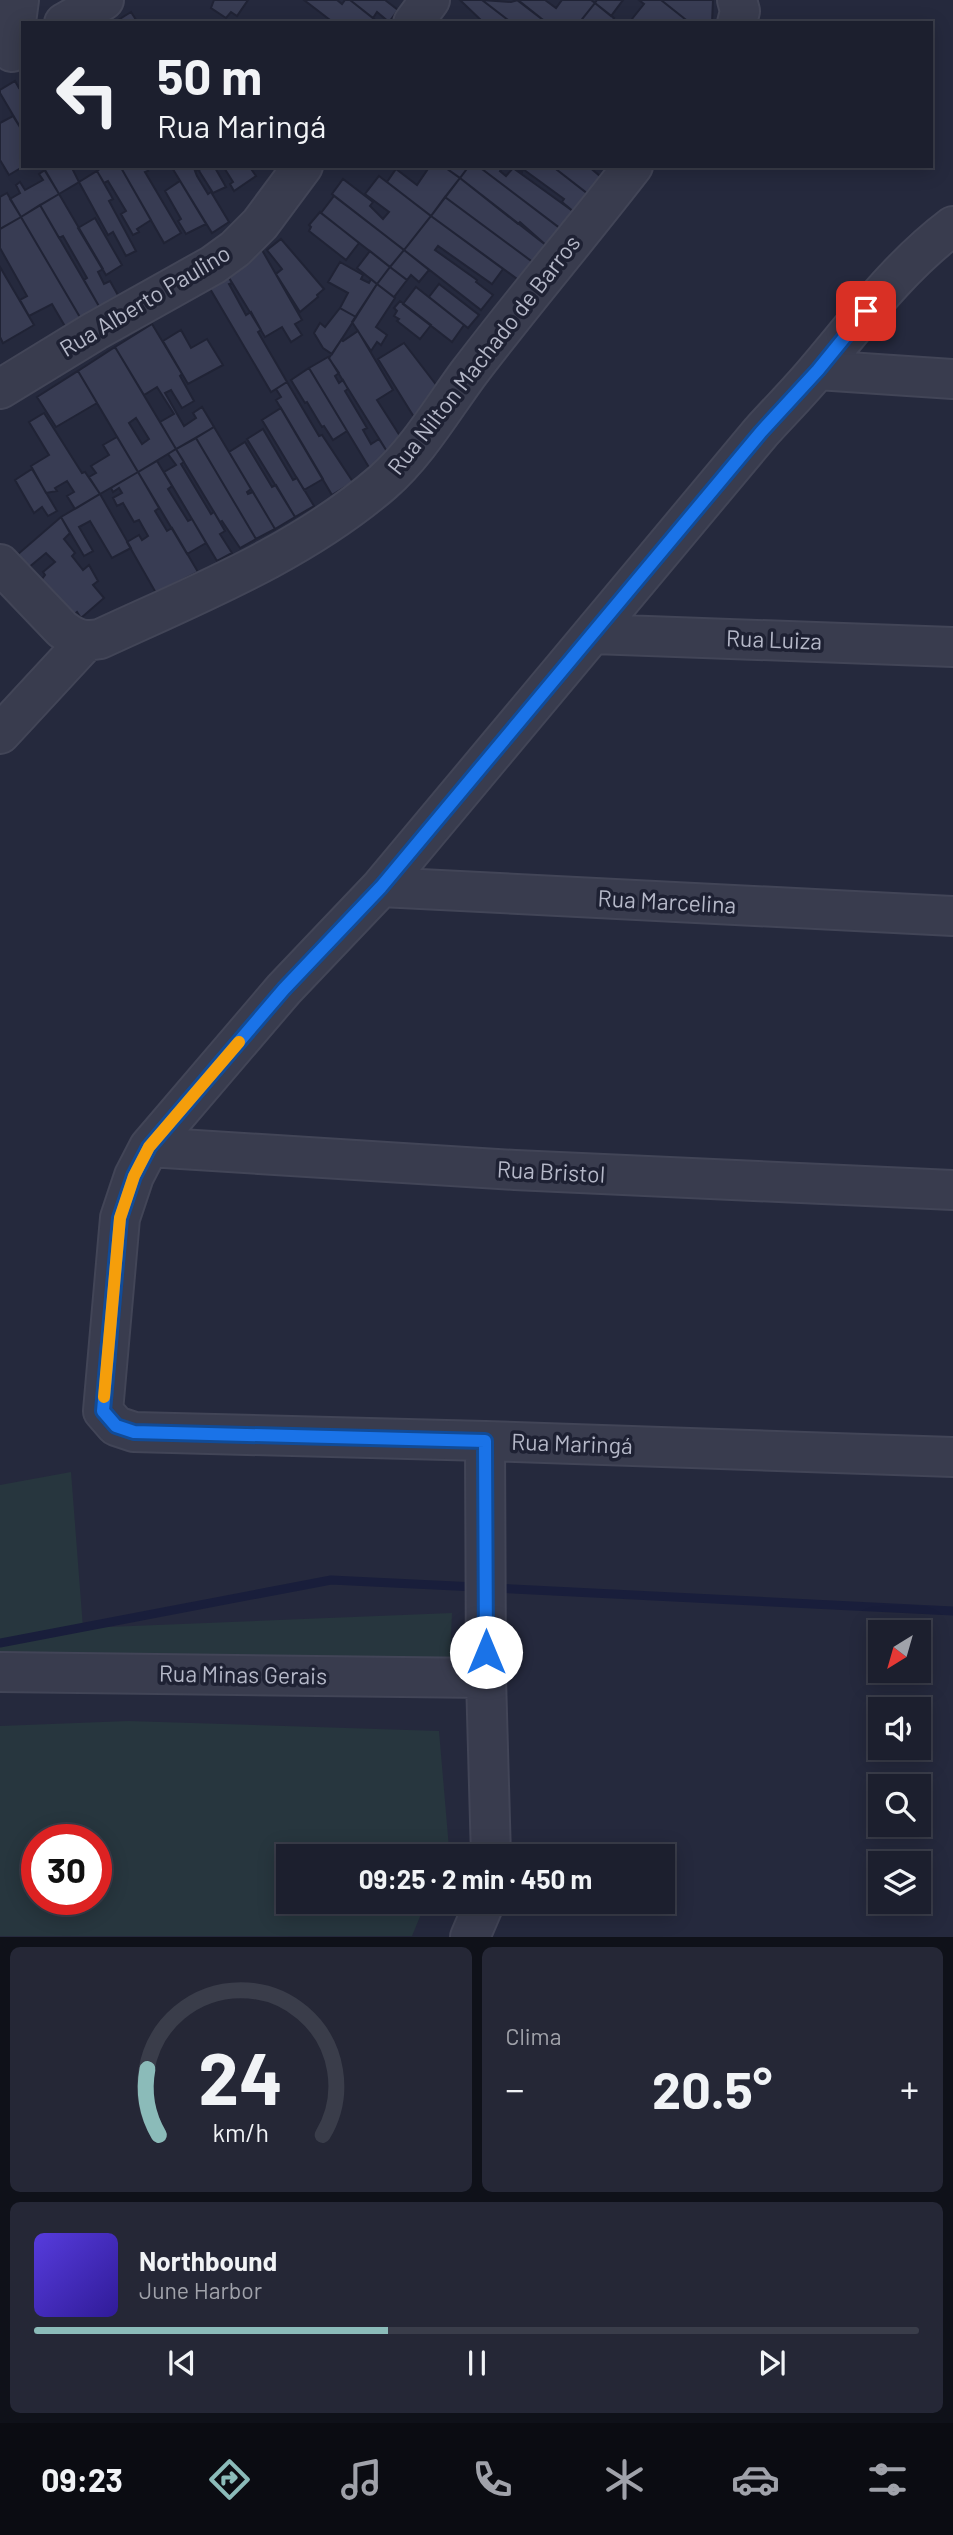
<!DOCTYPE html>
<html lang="pt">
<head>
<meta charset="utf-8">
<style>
	:root { --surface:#1c1f2e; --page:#252736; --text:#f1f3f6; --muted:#a0a2aa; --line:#3a3d4a; --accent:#8bbbb9 }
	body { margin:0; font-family:Barlow,sans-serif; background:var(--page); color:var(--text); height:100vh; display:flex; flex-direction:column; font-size:26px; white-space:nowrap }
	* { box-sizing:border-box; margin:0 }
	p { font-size:23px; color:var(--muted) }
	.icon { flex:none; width:38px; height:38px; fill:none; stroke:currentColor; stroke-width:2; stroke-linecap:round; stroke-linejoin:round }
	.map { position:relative; height:1937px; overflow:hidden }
	.sheet { display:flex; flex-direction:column; gap:10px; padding:10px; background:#0f1119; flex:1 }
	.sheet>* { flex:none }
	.hud { position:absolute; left:21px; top:21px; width:912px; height:147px; border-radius:0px; box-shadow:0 4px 18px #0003,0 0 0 2px var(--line); background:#1c1f2e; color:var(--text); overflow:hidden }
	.needle { width:46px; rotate:217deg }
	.fabs { position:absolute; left:868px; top:1620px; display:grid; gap:14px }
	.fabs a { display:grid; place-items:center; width:63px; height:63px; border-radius:0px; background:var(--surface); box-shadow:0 4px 18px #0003,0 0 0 2px var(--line); font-size:35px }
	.speed { position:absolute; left:21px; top:1824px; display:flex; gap:14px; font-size:35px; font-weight:700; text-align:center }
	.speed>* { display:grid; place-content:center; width:91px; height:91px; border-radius:50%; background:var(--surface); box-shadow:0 4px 18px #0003,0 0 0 2px var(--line); line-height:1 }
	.speed .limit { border:10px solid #d22; background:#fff; color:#111 }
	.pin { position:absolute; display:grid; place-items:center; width:60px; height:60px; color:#fff; margin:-30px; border-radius:14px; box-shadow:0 4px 10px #0006 }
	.me { position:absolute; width:77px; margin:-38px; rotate:0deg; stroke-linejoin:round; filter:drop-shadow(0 0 5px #0008) }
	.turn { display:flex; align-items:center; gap:24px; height:147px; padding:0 21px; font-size:32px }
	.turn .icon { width:91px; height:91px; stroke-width:2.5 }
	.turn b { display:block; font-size:49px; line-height:60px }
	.big { font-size:52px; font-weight:700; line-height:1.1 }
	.sheet .widget { flex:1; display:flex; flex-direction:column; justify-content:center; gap:10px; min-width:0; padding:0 24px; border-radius:10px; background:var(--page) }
	.sheet .dial { align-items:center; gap:0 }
	.dial svg { height:182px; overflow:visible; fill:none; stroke:var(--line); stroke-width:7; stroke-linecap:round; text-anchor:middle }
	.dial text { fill:var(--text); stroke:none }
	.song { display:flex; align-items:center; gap:21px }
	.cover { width:84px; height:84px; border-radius:10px; background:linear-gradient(135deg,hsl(250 70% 55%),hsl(250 70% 35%)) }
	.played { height:7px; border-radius:4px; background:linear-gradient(90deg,var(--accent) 40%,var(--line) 40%) }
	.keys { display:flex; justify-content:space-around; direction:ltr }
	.heat { display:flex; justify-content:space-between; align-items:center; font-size:38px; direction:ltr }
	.sheet .tiles { flex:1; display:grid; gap:10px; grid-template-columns:1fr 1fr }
	.widget:last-child { grid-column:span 2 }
	.trip { position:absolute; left:276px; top:1844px; width:399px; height:70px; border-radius:0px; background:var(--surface); box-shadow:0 4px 18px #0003,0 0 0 2px var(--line); font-weight:700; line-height:70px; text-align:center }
	.tab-bar { display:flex; height:112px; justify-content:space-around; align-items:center; background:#0b0c12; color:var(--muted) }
	.tab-bar .icon { width:49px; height:49px }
	.tab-bar .current { color:var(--accent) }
	.tab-bar b { font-size:32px; color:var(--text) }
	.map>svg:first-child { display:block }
	.green { fill:#27363e; fill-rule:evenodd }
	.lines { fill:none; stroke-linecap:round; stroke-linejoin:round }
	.stream { stroke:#191e3b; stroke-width:9 }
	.building { fill:#383c53; stroke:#202335; stroke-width:2; fill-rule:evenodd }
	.minor-casing { stroke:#424557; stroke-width:42 }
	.minor { stroke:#393c4e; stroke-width:38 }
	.route-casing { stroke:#114b97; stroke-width:18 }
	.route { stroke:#1a73e8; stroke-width:12 }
	.slow { stroke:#f59e0b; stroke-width:12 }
	.labels { text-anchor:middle; stroke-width:7; stroke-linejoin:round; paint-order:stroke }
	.street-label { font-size:23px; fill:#b5b8c8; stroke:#1e2133 }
</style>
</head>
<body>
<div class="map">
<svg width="953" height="1937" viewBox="0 0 953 1937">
	<rect width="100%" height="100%" fill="#25293d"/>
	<!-- green -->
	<path class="green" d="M71,1472L83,1628L452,1613L450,1658H0V1485Z
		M128,1721L439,1731L449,1848L446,1857H289V1902H426L412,1936H0V1726ZM37,1839H96V1899H37Z"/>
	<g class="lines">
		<!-- stream -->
		<path class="stream" d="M493,1588L953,1611
			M0,1643L331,1580L476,1587"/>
	</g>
	<!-- building -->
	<path class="building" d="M214,0H248L237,16L231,12L226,18L211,8Z
		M304,0H337L342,4L345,0H350L379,23H334Z
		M350,0H385L398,10L389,22L377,12L373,18Z
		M460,0H482L512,23H484Z
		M482,0L511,2L518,0L547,23H512Z
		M517,0H545L556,8L562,0H591L595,3L579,23H547Z
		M597,0H623L611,16L595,3Z
		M639,0H661L690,23H637L632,19L644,4Z
		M661,0H713L712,23H690Z
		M595,3L614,18L611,23H579Z
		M131,12L138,23H115V22Z
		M15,81L19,88L23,87V132L0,93V90Z
		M13,116L23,132L24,166L9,175L0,160V123Z
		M42,166H71L79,182L59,194Z
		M104,166H120L151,220L137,229L139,232L133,235L121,214L126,211L108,181L104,183L97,171Z
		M120,166H146L148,171L145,172L181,233L164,243Z
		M171,166H196L199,170L195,171L197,176L208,194L211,192L229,222L212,233Z
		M196,166H214L226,187L213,193Z
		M223,166H249L256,176L234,191L230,184L233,182Z
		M430,166H443L460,178L431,216L387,182L396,169L417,185Z
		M443,166H469L460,178Z
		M469,166H478L561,229L547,246L520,222L518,224L460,178Z
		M478,166H504L500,171L506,176L513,168L574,212L561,229Z
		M514,166H552L588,194L574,212L562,202L564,199L523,169L522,172Z
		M552,166H588L601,177L588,194Z
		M45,170L59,194L21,217L10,199L20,193L16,185L20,182L25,190L43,180L39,174Z
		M97,171L113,199L109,201L136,251L126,256L113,232L108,235L79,182Z
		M379,176L431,216L404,250L332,194L343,179L373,202L370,206L383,219L389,212L365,194Z
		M460,178L547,246L534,263L445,197Z
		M180,181L206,224L186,234L178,221L181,219L165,191Z
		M7,193L21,217L0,229V197Z
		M59,194L103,269L98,272L104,284L110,281L119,297L100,308L84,280L87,278L63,236L59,238L40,205Z
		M334,196L404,250L390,267L321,213Z
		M445,197L534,263L520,281L431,216Z
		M40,205L100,308L81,319L21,217Z
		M320,212L359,243L346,260L309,231L311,227L309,225Z
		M431,216L503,269L492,284L438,246L435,250L477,280L476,282L493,295L481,310L404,250Z
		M21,217L81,319L66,328L52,304L29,316L20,300L27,296L0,248V229Z
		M95,218L122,265L106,275L78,228Z
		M281,239L324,289L317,295L318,297L300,312L276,274L282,269L267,250Z
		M262,250L302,320L295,324L302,335L291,342L282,327L265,337L228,276Z
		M404,250L429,270L419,282L411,275L407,280L390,267Z
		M370,251L390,267L377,284L357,268Z
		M340,262L363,275L361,279L369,283L371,279L377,284L356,317L340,308L348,293L328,282Z
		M0,267L34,325L3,343L0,337Z
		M390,267L407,280L394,297L377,284Z
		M228,276L232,283L229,284L246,315L251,312L261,330L258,332L287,382L271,392L209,287Z
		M377,284L395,298L376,327L387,335L381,345L377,342L371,351L352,322Z
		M439,284L479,315L468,328L429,297Z
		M416,287L464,325L452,342L403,304Z
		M400,301L431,325L420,339L397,321L399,319L394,316L397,311L394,308Z
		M340,308L356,317L332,354L323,348L314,333L320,323L325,327Z
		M152,324L182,374L180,376L194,401L182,408L171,390L165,393L184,426L196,418L193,413L202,407L214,427L176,449L160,422L174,414L157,387L144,395L115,347Z
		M181,330L191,348L207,339L223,365L188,384L163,341Z
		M358,331L393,390L377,400L400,436L388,453L329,358L341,340L343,341Z
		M404,343L437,386L414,417L378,359Z
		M115,347L176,449L138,472L78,371ZM136,418L149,439L142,444L129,423Z
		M328,357L339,373L335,376L339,383L343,380L348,389L345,391L367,428L363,430L371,444L379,439L388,453L370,469L309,368Z
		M309,368L347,431L333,440L324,426L322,427L307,402L305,403L291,380Z
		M78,371L97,403L56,427L37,397Z
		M287,382L319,436L322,435L353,482L332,495L276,400L281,397L276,389Z
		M281,408L323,479L304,490L262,420Z
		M44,413L82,473L85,472L100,494L75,509L67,496L74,492L67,481L55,488L57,491L46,493L31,466L49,455L29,422Z
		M214,427L251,489L247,492L248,494L253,492L275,529L256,539L196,438Z
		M263,429L293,480L297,478L314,506L295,517L247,439Z
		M117,437L138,472L100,494L89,477L96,473L91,466L109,455L103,445Z
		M196,438L256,539L240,548L222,521L220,522L176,449Z
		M245,442L272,487L276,485L295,517L275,529L229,452Z
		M176,449L184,462L181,464L211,514L214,512L225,531L220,534L232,553L217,561L164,472L176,465L168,454Z
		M157,461L172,486L168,489L188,521L192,519L206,543L187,554L138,472Z
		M32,469L57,511L48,516L42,507L34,513L15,480Z
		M138,472L159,508L155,511L167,531L172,528L198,572L156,593L127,542L139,535L142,540L148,536L139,520L134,522L123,503L117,506L113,498L122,493L119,488L113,492L111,488Z
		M100,494L131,548L112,558L90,521L79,527L93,551L84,556L61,517Z
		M61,517L70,533L64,539L75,553L72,556L83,570L89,565L98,581L93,585L104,598L81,618L77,612L67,620L39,583L45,575L43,572L55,562L46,553L28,568L17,555Z"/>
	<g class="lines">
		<defs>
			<path id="minor" d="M64,23L104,0
				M413,23L430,0
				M737,23L740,11L737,0
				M12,52L19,0
				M953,226C900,266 862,317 819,368C801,390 780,411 761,432L381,887L284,989L149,1147L134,1176L120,1218L103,1411L116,1426L134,1432L485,1441L953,1457
				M818,370L953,379
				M0,389L95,331L213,265L235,249L260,224L303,166
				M0,564L62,629C75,639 84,642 100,639C197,594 301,553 383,482C417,452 441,411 468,374C521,304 579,236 633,166
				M594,634L953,647
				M0,734L86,641
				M381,887L953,916
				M149,1147L515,1170L953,1190
				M485,1441L486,1678L491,1857
				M0,1672L486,1678
				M470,1937L485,1902"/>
		</defs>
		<!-- minor casing -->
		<use href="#minor" class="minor-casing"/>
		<!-- minor -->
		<use href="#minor" class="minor"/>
	</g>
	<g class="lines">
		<defs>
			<path id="route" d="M486,1652L485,1441L134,1432L116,1426L103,1411L120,1218L134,1176L149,1147L284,989L381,887L761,432L818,370L866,311"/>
		</defs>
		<!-- route casing -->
		<use href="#route" class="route-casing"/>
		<!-- route -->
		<use href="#route" class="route"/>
		<!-- slow -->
		<path class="slow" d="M104,1397L120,1218L134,1176L149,1147L239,1042"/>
	</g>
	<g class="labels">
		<!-- street labels -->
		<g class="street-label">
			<text transform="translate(145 301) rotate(-31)" y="8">Rua Alberto Paulino</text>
			<text transform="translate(484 355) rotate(-52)" y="8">Rua Nilton Machado de Barros</text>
			<text transform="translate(774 640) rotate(2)" y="8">Rua Luiza</text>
			<text transform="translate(667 902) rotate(3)" y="8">Rua Marcelina</text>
			<text transform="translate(551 1172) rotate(3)" y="8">Rua Bristol</text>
			<text transform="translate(572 1444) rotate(2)" y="8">Rua Maringá</text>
			<text transform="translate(243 1675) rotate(1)" y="8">Rua Minas Gerais</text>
		</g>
	</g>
</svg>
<div class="fabs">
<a><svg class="needle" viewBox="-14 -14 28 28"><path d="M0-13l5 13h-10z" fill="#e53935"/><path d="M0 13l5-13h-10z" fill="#a0a2aa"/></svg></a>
<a><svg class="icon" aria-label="sound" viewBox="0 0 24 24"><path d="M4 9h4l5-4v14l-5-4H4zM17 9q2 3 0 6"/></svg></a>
<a><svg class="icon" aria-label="search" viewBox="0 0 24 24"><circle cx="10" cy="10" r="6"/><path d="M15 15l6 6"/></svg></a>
<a><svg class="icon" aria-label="layers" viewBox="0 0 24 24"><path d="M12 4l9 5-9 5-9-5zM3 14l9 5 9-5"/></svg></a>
</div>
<div class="speed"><div class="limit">30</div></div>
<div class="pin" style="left:866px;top:311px;background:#d93025"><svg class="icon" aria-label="arrive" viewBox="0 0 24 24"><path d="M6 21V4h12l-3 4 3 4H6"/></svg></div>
<svg class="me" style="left:486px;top:1652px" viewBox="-20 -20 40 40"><circle r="19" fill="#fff"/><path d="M0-13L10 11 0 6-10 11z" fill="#1a73e8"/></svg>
<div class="trip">09:25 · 2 min · 450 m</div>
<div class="hud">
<div class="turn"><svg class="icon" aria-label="left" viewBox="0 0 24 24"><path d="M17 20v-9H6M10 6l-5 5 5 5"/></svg><div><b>50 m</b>Rua Maringá</div></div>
</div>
</div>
<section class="sheet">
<div class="tiles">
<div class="widget dial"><svg viewBox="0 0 100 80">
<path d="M14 69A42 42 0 1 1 86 69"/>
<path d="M14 69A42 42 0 0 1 9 40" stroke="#8bbbb9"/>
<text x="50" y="56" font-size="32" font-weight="700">24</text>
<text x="50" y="72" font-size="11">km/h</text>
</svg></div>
<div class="widget"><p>Clima</p>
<div class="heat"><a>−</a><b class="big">20.5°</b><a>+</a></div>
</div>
<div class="widget">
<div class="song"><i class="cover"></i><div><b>Northbound</b><p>June Harbor</p></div></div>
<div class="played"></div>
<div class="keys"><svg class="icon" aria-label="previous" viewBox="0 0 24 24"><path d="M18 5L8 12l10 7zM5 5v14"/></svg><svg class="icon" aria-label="pause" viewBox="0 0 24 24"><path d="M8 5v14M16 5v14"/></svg><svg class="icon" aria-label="next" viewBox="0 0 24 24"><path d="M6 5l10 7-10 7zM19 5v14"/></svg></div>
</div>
</div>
</section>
<nav class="tab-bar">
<b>09:23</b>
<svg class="icon current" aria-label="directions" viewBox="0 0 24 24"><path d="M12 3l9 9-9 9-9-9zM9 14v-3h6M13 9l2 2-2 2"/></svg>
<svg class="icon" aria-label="music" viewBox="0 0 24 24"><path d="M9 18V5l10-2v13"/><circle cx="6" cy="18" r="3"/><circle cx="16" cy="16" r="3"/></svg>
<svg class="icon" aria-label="phone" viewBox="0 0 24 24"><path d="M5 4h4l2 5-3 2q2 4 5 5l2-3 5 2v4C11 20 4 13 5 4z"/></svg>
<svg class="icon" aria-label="climate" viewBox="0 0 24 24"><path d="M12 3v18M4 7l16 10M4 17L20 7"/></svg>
<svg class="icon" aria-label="car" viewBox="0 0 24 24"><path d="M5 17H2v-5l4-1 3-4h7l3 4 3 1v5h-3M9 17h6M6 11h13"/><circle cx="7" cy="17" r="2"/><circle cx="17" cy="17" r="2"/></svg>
<svg class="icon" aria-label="filters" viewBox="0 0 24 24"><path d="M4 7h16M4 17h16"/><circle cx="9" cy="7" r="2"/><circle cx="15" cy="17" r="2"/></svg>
</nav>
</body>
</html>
